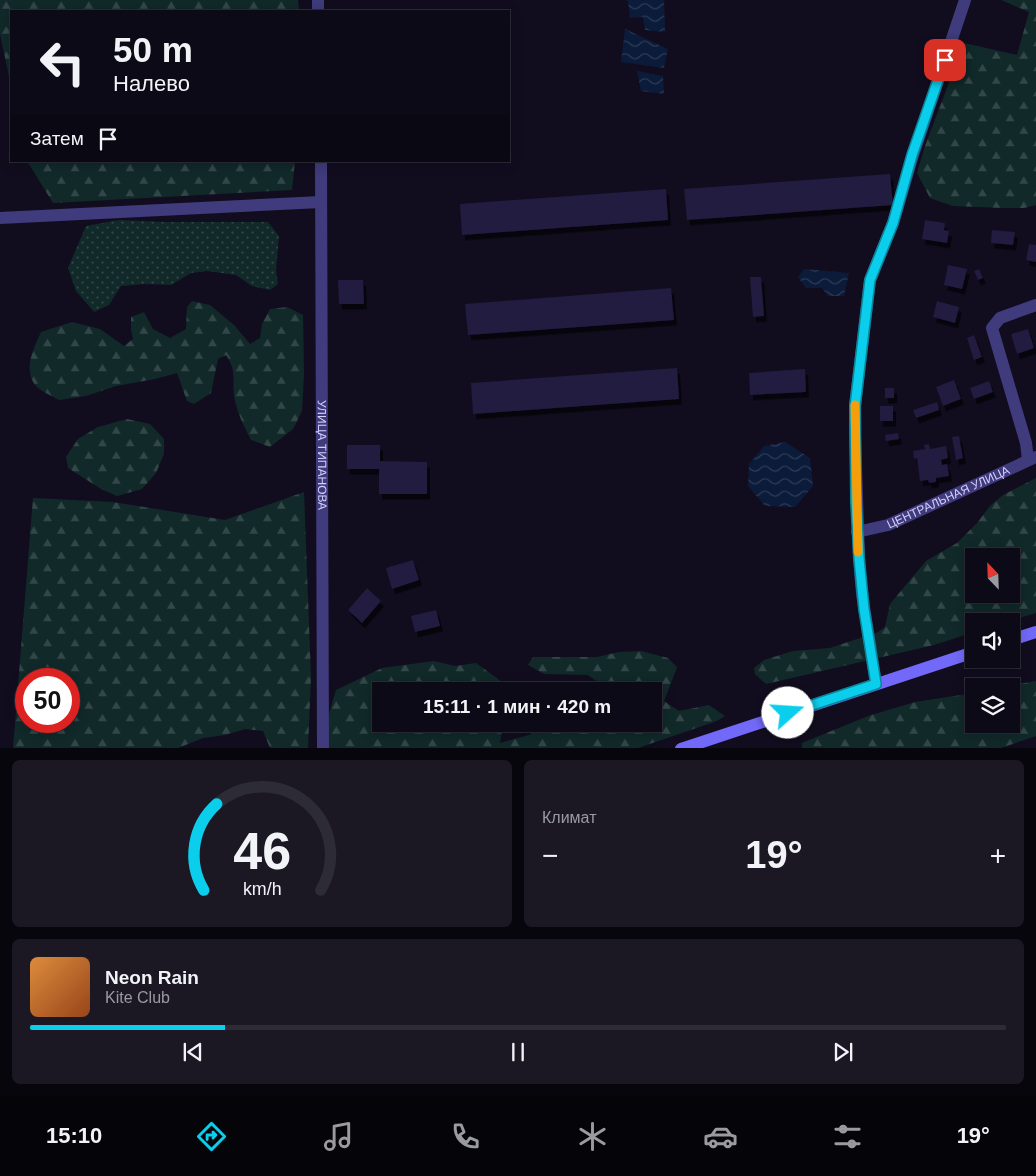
<!DOCTYPE html>
<html lang="ru">
<head>
<meta charset="utf-8">
<style>
	:root { --surface:#0d0a17; --page:#1b1824; --text:#f1f3f6; --muted:#9a9aa1; --line:#2d2b36; --accent:#0bceec }
	body { margin:0; font-family:Arial,sans-serif; background:var(--page); color:var(--text); height:100vh; display:flex; flex-direction:column; font-size:19px; white-space:nowrap }
	* { box-sizing:border-box; margin:0 }
	p { font-size:16px; color:var(--muted) }
	.icon { flex:none; width:28px; height:28px; fill:none; stroke:currentColor; stroke-width:2; stroke-linecap:round; stroke-linejoin:round }
	.map { position:relative; height:748px; overflow:hidden }
	.details { display:flex; flex-direction:column; gap:12px; padding:12px; background:#07060d; flex:1 }
	.details>* { flex:none }
	.hud { position:absolute; left:10px; top:10px; width:500px; height:152px; border-radius:0px; box-shadow:0 2px 12px #0003,0 0 0 1px var(--line); background:#0d0a17; color:var(--text); overflow:hidden }
	.needle { width:32px; rotate:337deg }
	.tools { position:absolute; left:965px; top:548px; display:grid; gap:10px }
	.tools a { display:grid; place-items:center; width:55px; height:55px; border-radius:0px; background:var(--surface); box-shadow:0 2px 12px #0003,0 0 0 1px var(--line); font-size:25px }
	.speed { position:absolute; left:15px; top:668px; display:flex; gap:10px; font-size:25px; font-weight:700; text-align:center }
	.speed>* { display:grid; place-content:center; width:65px; height:65px; border-radius:50%; background:var(--surface); box-shadow:0 2px 12px #0003,0 0 0 1px var(--line); line-height:1 }
	.speed .limit { border:8px solid #d22; background:#fff; color:#111 }
	.pin { position:absolute; display:grid; place-items:center; width:42px; height:42px; color:#fff; margin:-21px; border-radius:10px; box-shadow:0 2px 8px #0006 }
	.me { position:absolute; width:55px; margin:-28px; rotate:71deg; stroke-linejoin:round; filter:drop-shadow(0 0 4px #0008) }
	.turn { display:flex; align-items:center; gap:18px; height:105px; padding:0 20px; font-size:22px }
	.turn .icon { width:65px; height:65px; stroke-width:2.5 }
	.turn b { display:block; font-size:35px; line-height:42px }
	.then { display:flex; align-items:center; height:48px; padding:0 20px; background:#0003; gap:10px; font-size:19px }
	.big { font-size:38px; font-weight:700; line-height:1.1 }
	.details .tile { flex:1; display:flex; flex-direction:column; justify-content:center; gap:8px; min-width:0; padding:0 18px; border-radius:8px; background:var(--page) }
	.details .dial { align-items:center; gap:0 }
	.dial svg { height:130px; overflow:visible; fill:none; stroke:var(--line); stroke-width:7; stroke-linecap:round; text-anchor:middle }
	.dial text { fill:var(--text); stroke:none }
	.song { display:flex; align-items:center; gap:15px }
	.cover { width:60px; height:60px; border-radius:8px; background:linear-gradient(135deg,hsl(30 70% 55%),hsl(20 70% 35%)) }
	.played { height:5px; border-radius:2px; background:linear-gradient(90deg,var(--accent) 20%,var(--line) 20%) }
	.keys { display:flex; justify-content:space-around; direction:ltr }
	.heat { display:flex; justify-content:space-between; align-items:center; font-size:28px; direction:ltr }
	.details .tiles { flex:1; display:grid; gap:12px; grid-template-columns:1fr 1fr }
	.tile:last-child { grid-column:span 2 }
	.trip { position:absolute; left:372px; top:682px; width:290px; height:50px; border-radius:0px; background:var(--surface); box-shadow:0 2px 12px #0003,0 0 0 1px var(--line); font-weight:700; line-height:50px; text-align:center }
	.tabs { display:flex; height:80px; justify-content:space-around; align-items:center; background:#050409; color:var(--muted) }
	.tabs .icon { width:35px; height:35px }
	.tabs .selected { color:var(--accent) }
	.tabs b { font-size:22px; color:var(--text) }
	.map>svg:first-child { display:block }
	.grass { fill:url(#grass-dots) }
	.forest { fill:url(#forest-firs); fill-rule:evenodd }
	.water { fill:url(#water-waves) }
	.building { fill:#231a3f; filter:url(#shadow) }
	.lines { fill:none; stroke-linecap:round; stroke-linejoin:round }
	.minor { stroke:#3f3b7c; stroke-width:12 }
	.secondary { stroke:#7269f8; stroke-width:12 }
	.route-casing { stroke:#078699; stroke-width:12 }
	.route { stroke:#0bceec; stroke-width:9 }
	.slow { stroke:#f59e0b; stroke-width:9 }
	.labels { text-anchor:middle; stroke-width:5; stroke-linejoin:round; paint-order:stroke }
	.street-label { font-size:12px; fill:#d5cefd; stroke:#110d1f }
</style>
</head>
<body>
<div class="map">
<svg width="1036" height="749" viewBox="0 0 1036 749">
	<defs>
		<pattern id="grass-dots" width="8" height="8" patternUnits="userSpaceOnUse" patternTransform="scale(1.25)"><rect width="8" height="8" fill="#112929"/><path d="M2 2h.1M6 6h.1" fill="none" stroke="#334749" stroke-width="1.8" stroke-linecap="round"/></pattern>
		<pattern id="forest-firs" width="22" height="20" patternUnits="userSpaceOnUse" patternTransform="scale(1.25)"><rect width="22" height="20" fill="#112929"/><path d="M5 1l3.5 6h-7zM16 11l3.5 6h-7z" fill="#334749"/></pattern>
		<pattern id="water-waves" width="16" height="10" patternUnits="userSpaceOnUse" patternTransform="scale(1.25)"><rect width="16" height="10" fill="#0b1b3a"/><path d="M0 5q4-4 8 0t8 0" fill="none" stroke="#2e3b57"/></pattern>
		<filter id="shadow"><feDropShadow dx="3" dy="5.5" stdDeviation="0" flood-color="#0009"/></filter>
	</defs>
	<rect width="100%" height="100%" fill="#110d1f"/>
	<!-- grass -->
	<path class="grass" d="M119,220L163,222H268L279,236L276,270L278,284L270,290L252,286L236,275L207,271L191,273L171,285L145,284L121,286L109,305L94,312L76,291L68,268L86,226Z"/>
	<!-- forest -->
	<path class="forest" d="M0,0H298L299,11H11V86L0,34Z
		M1001,0H1036V205L1024,208H1003L953,206L930,198L917,173L925,146L964,43L1017,55L1029,12Z
		M27,161H295L292,190L53,203Z
		M192,301L210,305L234,325L250,344L260,338L262,324L270,309L287,307L303,315L304,373L302,411L293,429L270,447L251,440C244,426 237,413 234,396C232,379 237,371 226,355L218,359L211,393L194,404L187,401L177,373L155,379L116,386L86,396L59,400C52,396 40,391 35,385C23,368 34,348 41,332L72,322L100,329L124,346L133,339L131,330V317L144,312L153,329L170,338L186,329L187,307Z
		M127,419L150,424L164,439V454L156,473L142,489L117,496L101,489L68,468L66,457L78,439L98,427Z
		M1036,478V613L1009,621H974V632L934,645L766,684L755,674L754,668L764,660L793,651L830,648L878,632L885,627L890,604L926,561L957,543L977,523L990,506L1003,495ZM974,556H1011V594H974Z
		M304,492L311,677L308,748H270L263,731L245,729L225,735L203,738L178,748H13L33,498L113,502L225,520ZM26,679H69V721H26Z
		M641,651L668,658L677,667L664,701L679,711L709,705L725,716L717,721L638,748L328,749V717L336,690L382,668L434,661L455,666L476,663L498,679L507,691H381V724H503L500,743L529,735L551,724H654V691H606L607,689L588,675L544,674L528,665L533,657H597L619,652Z
		M1036,681V736L1001,748H802V743L868,716L915,702L974,693V724H1011V686H1007Z"/>
	<!-- water -->
	<path class="water" d="M625,0H664L665,32L645,30L643,17L630,18L628,1Z
		M625,29L668,49L664,68L621,62Z
		M637,71L663,76L664,94L641,91Z
		M804,269L849,273L844,296H828L822,288H806L798,277Z
		M785,442L810,458L813,486L795,507L765,506L748,486L749,464L764,446Z"/>
	<!-- building -->
	<path class="building" d="M890,174L893,205L687,220L684,189Z
		M666,189L668,220L462,235L460,204Z
		M925,220L945,223L944,230L949,231L947,243L922,239Z
		M992,230L1015,232L1013,245L991,243Z
		M1029,244L1036,245V262L1026,260Z
		M948,265L967,269L962,289L944,285Z
		M979,269L983,278L978,280L974,271Z
		M750,277H761L764,316L753,317Z
		M338,280H363L364,304H339Z
		M671,288L674,320L468,335L465,304Z
		M937,301L959,307L955,323L933,317Z
		M1028,329L1034,348L1017,354L1011,334Z
		M974,335L982,357L974,360L967,338Z
		M677,368L679,399L473,414L471,383Z
		M805,369L806,392L750,395L749,373Z
		M954,380L961,399L943,406L936,387Z
		M989,381L993,392L974,399L970,388Z
		M885,388H894V398H885Z
		M937,402L939,410L916,418L913,410Z
		M880,406H893V421H880Z
		M898,433L899,439L886,441L885,435Z
		M959,436L963,458L956,460L952,437Z
		M929,444L930,449L946,446L948,458L941,460L942,465L947,464L949,476L936,478V482L929,483L928,480L920,481L917,458L914,459L913,451L925,449L924,445Z
		M347,445H380V461L427,462V494H379V469H347Z
		M413,560L419,580L392,589L386,568Z
		M367,588L381,601L362,623L348,610Z
		M436,610L440,626L415,632L411,616Z"/>
	<g class="lines">
		<!-- minor -->
		<g class="minor">
			<path d="M318,0V11"/>
			<path id="s1" d="M321,161L323,749"/>
			<path d="M0,218L321,202"/>
			<path d="M1028,460L1026,443L992,328L1000,318L1036,305"/>
			<path id="s2" d="M857,532L888,525L1036,457"/>
			<path d="M876,684L862,594L859,558L855,434V406L870,280L893,223L913,155L965,0"/>
		</g>
		<!-- secondary -->
		<path class="secondary" d="M1011,640L1036,632
			M681,749L974,652"/>
	</g>
	<g class="lines">
		<defs>
			<path id="route" d="M788,713L876,684L864,609L859,558L856,502L855,406L870,280L893,223L912,155L945,60"/>
		</defs>
		<!-- route casing -->
		<use href="#route" class="route-casing"/>
		<!-- route -->
		<use href="#route" class="route"/>
		<!-- slow -->
		<path class="slow" d="M855,405L858,552"/>
	</g>
	<g class="labels">
		<!-- street labels -->
		<g class="street-label">
			<text dy="4" stroke="none"><textPath href="#s1" startOffset="294">УЛИЦА ТИПАНОВА</textPath></text>
			<text dy="4" stroke="none"><textPath href="#s2" startOffset="98">ЦЕНТРАЛЬНАЯ УЛИЦА</textPath></text>
		</g>
	</g>
</svg>
<div class="tools">
<a><svg class="needle" viewBox="-14 -14 28 28"><path d="M0-13l5 13h-10z" fill="#e53935"/><path d="M0 13l5-13h-10z" fill="#9a9aa1"/></svg></a>
<a><svg class="icon" aria-label="sound" viewBox="0 0 24 24"><path d="M4 9h4l5-4v14l-5-4H4zM17 9q2 3 0 6"/></svg></a>
<a><svg class="icon" aria-label="layers" viewBox="0 0 24 24"><path d="M12 4l9 5-9 5-9-5zM3 14l9 5 9-5"/></svg></a>
</div>
<div class="speed"><div class="limit">50</div></div>
<div class="pin" style="left:945px;top:60px;background:#d93025"><svg class="icon" aria-label="arrive" viewBox="0 0 24 24"><path d="M6 21V4h12l-3 4 3 4H6"/></svg></div>
<svg class="me" style="left:788px;top:713px" viewBox="-20 -20 40 40"><circle r="19" fill="#fff"/><path d="M0-13L10 11 0 6-10 11z" fill="#0bceec"/></svg>
<div class="trip">15:11 · 1 мин · 420 m</div>
<div class="hud">
<div class="turn"><svg class="icon" aria-label="left" viewBox="0 0 24 24"><path d="M17 20v-9H6M10 6l-5 5 5 5"/></svg><div><b>50 m</b>Налево</div></div>
<div class="then">Затем<svg class="icon" aria-label="arrive" viewBox="0 0 24 24"><path d="M6 21V4h12l-3 4 3 4H6"/></svg></div>
</div>
</div>
<section class="details">
<div class="tiles">
<div class="tile dial"><svg viewBox="0 0 100 80">
<path d="M14 69A42 42 0 1 1 86 69"/>
<path d="M14 69A42 42 0 0 1 22 16" stroke="#0bceec"/>
<text x="50" y="56" font-size="32" font-weight="700">46</text>
<text x="50" y="72" font-size="11">km/h</text>
</svg></div>
<div class="tile"><p>Климат</p>
<div class="heat"><a>−</a><b class="big">19°</b><a>+</a></div>
</div>
<div class="tile">
<div class="song"><i class="cover"></i><div><b>Neon Rain</b><p>Kite Club</p></div></div>
<div class="played"></div>
<div class="keys"><svg class="icon" aria-label="previous" viewBox="0 0 24 24"><path d="M18 5L8 12l10 7zM5 5v14"/></svg><svg class="icon" aria-label="pause" viewBox="0 0 24 24"><path d="M8 5v14M16 5v14"/></svg><svg class="icon" aria-label="next" viewBox="0 0 24 24"><path d="M6 5l10 7-10 7zM19 5v14"/></svg></div>
</div>
</div>
</section>
<nav class="tabs">
<b>15:10</b>
<svg class="icon selected" aria-label="directions" viewBox="0 0 24 24"><path d="M12 3l9 9-9 9-9-9zM9 14v-3h6M13 9l2 2-2 2"/></svg>
<svg class="icon" aria-label="music" viewBox="0 0 24 24"><path d="M9 18V5l10-2v13"/><circle cx="6" cy="18" r="3"/><circle cx="16" cy="16" r="3"/></svg>
<svg class="icon" aria-label="phone" viewBox="0 0 24 24"><path d="M5 4h4l2 5-3 2q2 4 5 5l2-3 5 2v4C11 20 4 13 5 4z"/></svg>
<svg class="icon" aria-label="climate" viewBox="0 0 24 24"><path d="M12 3v18M4 7l16 10M4 17L20 7"/></svg>
<svg class="icon" aria-label="car" viewBox="0 0 24 24"><path d="M5 17H2v-5l4-1 3-4h7l3 4 3 1v5h-3M9 17h6M6 11h13"/><circle cx="7" cy="17" r="2"/><circle cx="17" cy="17" r="2"/></svg>
<svg class="icon" aria-label="filters" viewBox="0 0 24 24"><path d="M4 7h16M4 17h16"/><circle cx="9" cy="7" r="2"/><circle cx="15" cy="17" r="2"/></svg>
<b>19°</b>
</nav>
</body>
</html>
